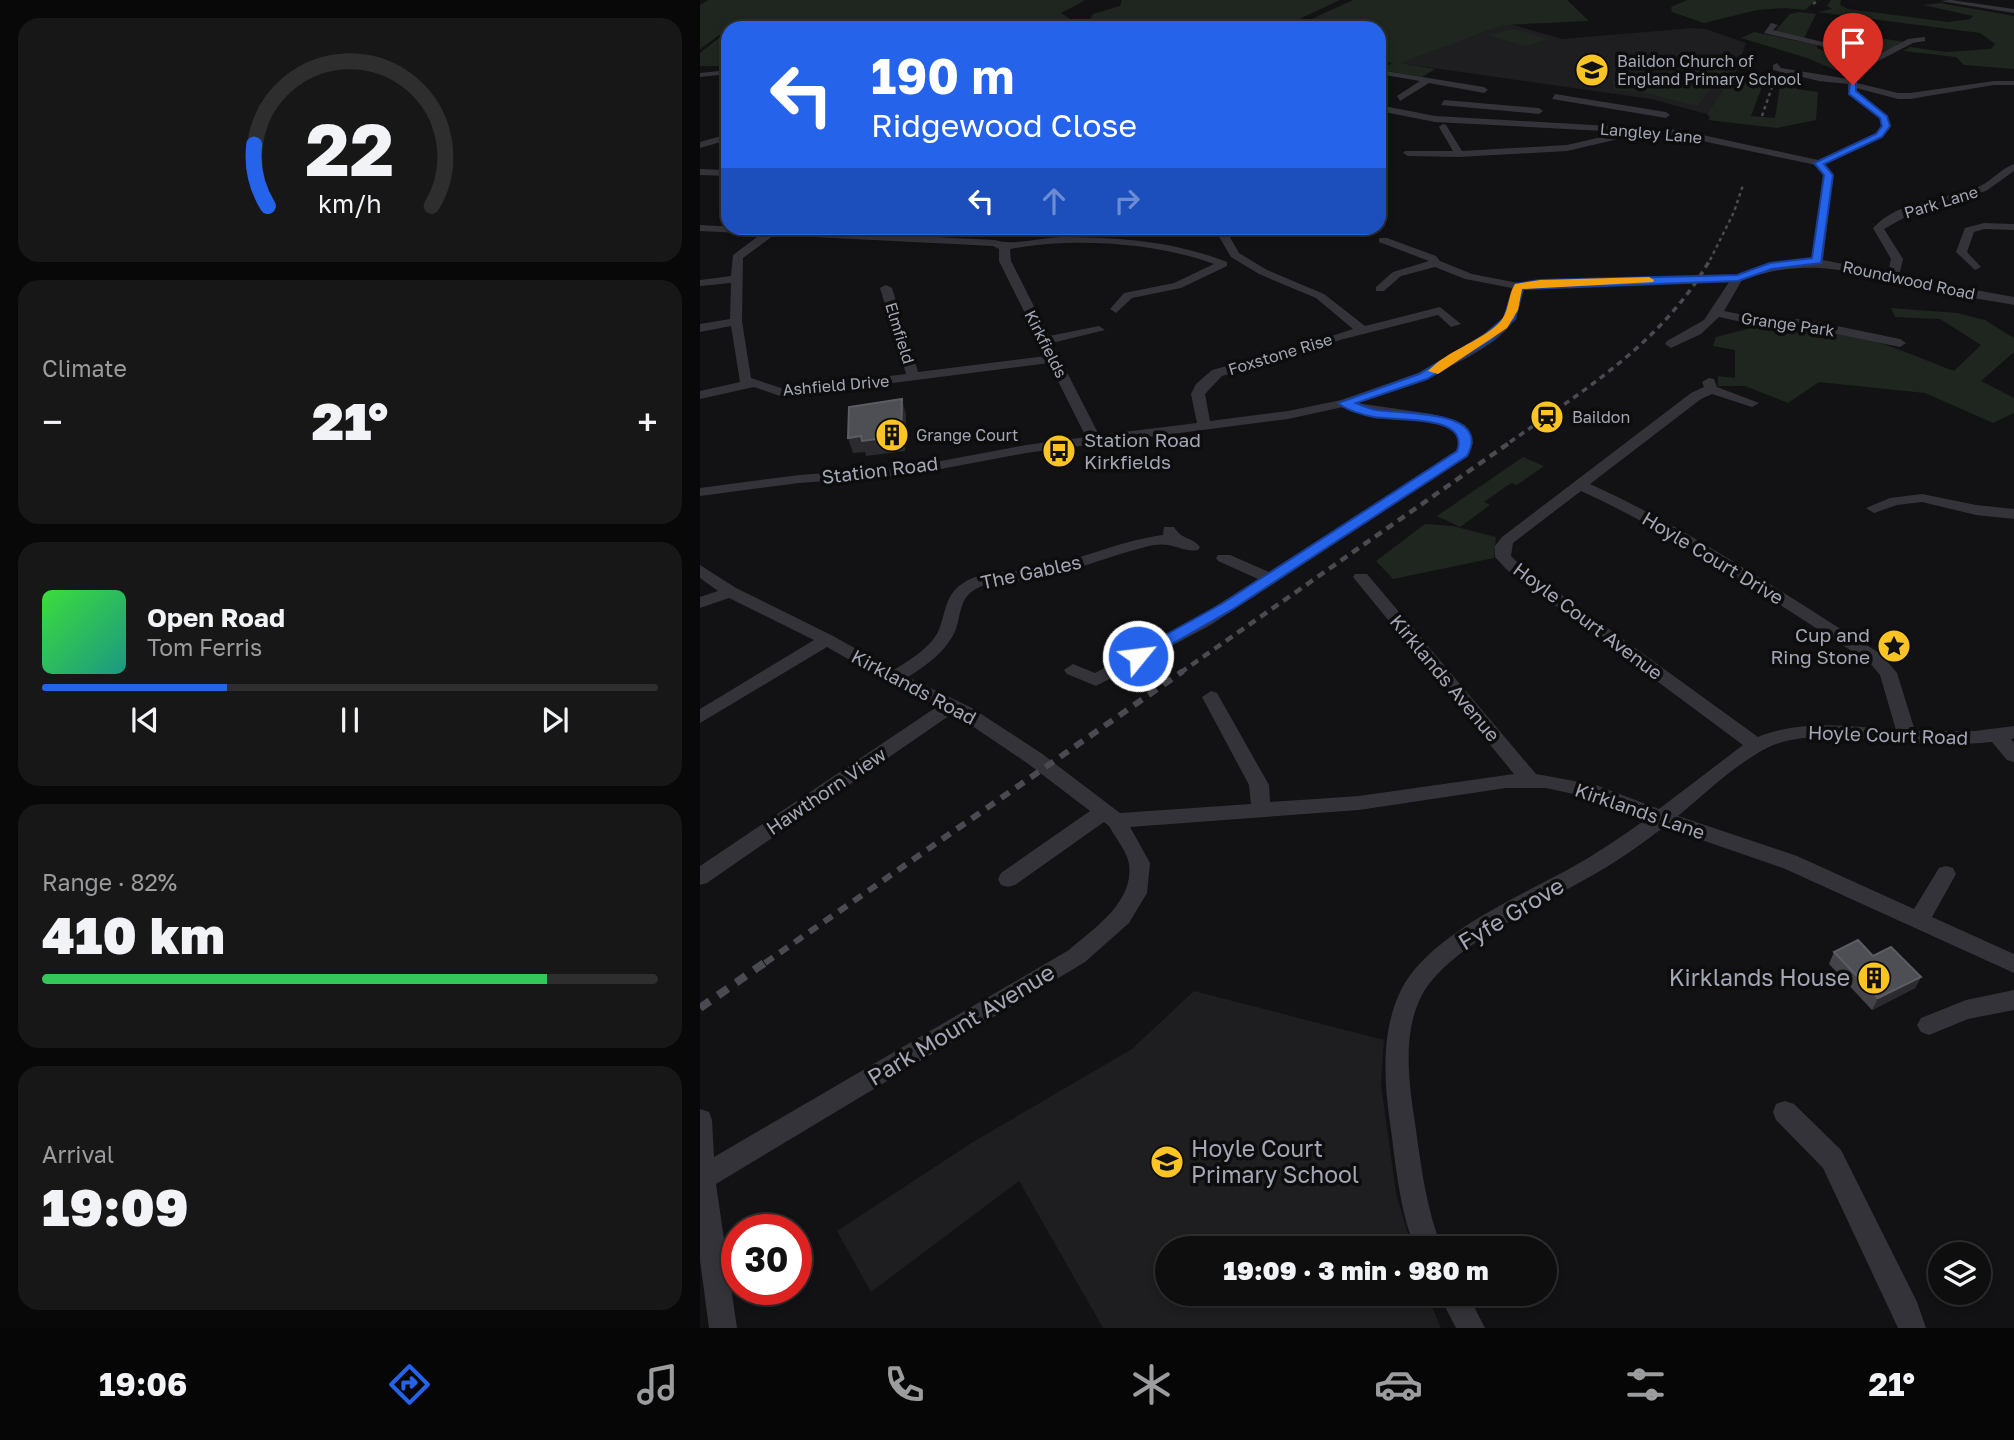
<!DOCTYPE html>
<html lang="en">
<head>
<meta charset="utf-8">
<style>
	:root { --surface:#0e0e0f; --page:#171718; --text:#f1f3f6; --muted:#9b9c9e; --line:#2e2e2f; --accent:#2563eb }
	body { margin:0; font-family:"Golos Text",sans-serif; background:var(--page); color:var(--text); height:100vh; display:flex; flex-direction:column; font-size:26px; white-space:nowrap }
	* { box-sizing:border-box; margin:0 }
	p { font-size:23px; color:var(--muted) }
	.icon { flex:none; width:38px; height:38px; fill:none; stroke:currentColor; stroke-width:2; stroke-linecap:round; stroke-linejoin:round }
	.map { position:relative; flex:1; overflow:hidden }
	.details { display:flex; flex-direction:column; gap:18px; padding:18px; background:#080808; width:700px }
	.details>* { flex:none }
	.top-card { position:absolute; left:21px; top:21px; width:665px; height:214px; border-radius:21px; box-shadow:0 4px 10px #0003,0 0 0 2px var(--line); background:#2563eb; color:#fff; overflow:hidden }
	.controls { position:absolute; left:1228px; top:1242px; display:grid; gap:14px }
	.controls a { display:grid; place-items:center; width:63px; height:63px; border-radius:50%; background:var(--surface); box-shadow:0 4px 10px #0003,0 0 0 2px var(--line); font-size:35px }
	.speed { position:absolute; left:21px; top:1214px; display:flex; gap:14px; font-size:35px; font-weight:700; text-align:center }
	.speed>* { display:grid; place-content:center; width:91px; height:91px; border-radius:50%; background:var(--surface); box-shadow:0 4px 10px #0003,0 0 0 2px var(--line); line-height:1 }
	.speed .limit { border:10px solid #d22; background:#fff; color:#111 }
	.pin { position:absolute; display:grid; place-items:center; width:60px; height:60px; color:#fff; margin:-72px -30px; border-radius:50% 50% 50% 0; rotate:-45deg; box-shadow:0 0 7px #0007 }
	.pin .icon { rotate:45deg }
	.me { position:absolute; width:77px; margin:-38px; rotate:61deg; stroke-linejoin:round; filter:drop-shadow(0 0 5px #0008) }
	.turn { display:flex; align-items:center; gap:24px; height:147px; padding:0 35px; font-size:32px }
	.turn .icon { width:91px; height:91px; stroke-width:2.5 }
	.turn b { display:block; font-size:49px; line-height:60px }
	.lanes { display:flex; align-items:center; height:66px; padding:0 35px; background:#0003; justify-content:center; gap:35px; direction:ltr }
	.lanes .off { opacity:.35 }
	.big { font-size:52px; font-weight:800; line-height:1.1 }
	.details .tile { flex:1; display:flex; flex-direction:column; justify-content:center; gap:10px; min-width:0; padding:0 24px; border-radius:21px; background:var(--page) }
	.details .dial { align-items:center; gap:0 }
	.dial svg { height:182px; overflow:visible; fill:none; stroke:var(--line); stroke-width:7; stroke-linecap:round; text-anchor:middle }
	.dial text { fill:var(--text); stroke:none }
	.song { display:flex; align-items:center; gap:21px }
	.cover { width:84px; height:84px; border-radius:10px; background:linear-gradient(135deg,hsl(120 70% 55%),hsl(170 70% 35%)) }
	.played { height:7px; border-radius:4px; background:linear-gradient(90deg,var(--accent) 30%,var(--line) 30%) }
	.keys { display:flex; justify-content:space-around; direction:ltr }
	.heat { display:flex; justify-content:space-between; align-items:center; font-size:38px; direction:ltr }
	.charge { height:10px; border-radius:5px; background:linear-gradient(90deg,#34c759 82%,var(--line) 0) }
	.trip { position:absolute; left:455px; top:1236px; width:402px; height:70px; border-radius:35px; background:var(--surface); box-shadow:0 4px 10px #0003,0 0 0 2px var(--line); font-weight:800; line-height:70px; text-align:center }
	.dock { display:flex; height:112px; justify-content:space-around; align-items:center; background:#060606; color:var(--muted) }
	.dock .icon { width:49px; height:49px }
	.dock .on { color:var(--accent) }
	.dock b { font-size:32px; color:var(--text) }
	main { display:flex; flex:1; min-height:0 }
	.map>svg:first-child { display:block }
	.built { fill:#1e1e21 }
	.green { fill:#1e261f }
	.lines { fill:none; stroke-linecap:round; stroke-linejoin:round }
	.minor { fill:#333339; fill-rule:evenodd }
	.rail-far4 { stroke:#4a4b52; stroke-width:2.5; stroke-dasharray:3.5 3.5; stroke-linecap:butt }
	.rail-far3 { stroke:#4a4b52; stroke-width:3.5; stroke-dasharray:6 5; stroke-linecap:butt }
	.rail-far2 { stroke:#4a4b52; stroke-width:4.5; stroke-dasharray:8 6; stroke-linecap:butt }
	.rail-far1 { stroke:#4a4b52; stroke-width:6; stroke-dasharray:10 8; stroke-linecap:butt }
	.rail { stroke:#4a4b52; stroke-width:8; stroke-dasharray:12 10; stroke-linecap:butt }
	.wall { fill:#434349 }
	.shaded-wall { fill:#2b2b2f }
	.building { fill:#4e4e55; stroke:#5b5c64; stroke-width:2 }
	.route { fill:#2563eb; stroke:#184099; stroke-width:2 }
	.slow { fill:#f59e0b }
	.labels { text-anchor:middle; stroke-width:7; stroke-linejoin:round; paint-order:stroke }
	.far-poi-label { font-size:16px; fill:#a3a7b5; stroke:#0d0d0e; text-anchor:start }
	.far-street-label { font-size:16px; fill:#a3a7b5; stroke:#0d0d0e }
	.poi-label { font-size:19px; fill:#a3a7b5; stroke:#0d0d0e; text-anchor:start }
	.street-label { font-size:19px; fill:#a3a7b5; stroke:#0d0d0e }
	.near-street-label { font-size:23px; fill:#a3a7b5; stroke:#0d0d0e }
	.near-poi-label { font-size:23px; fill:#a3a7b5; stroke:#0d0d0e; text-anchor:end }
</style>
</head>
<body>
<main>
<section class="details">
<div class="tile dial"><svg viewBox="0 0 100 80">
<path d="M14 69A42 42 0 1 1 86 69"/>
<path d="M14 69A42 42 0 0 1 8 42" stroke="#2563eb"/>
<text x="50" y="56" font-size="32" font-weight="700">22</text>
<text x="50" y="72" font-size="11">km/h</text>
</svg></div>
<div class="tile"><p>Climate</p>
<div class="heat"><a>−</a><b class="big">21°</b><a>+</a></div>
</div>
<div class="tile">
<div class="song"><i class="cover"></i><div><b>Open Road</b><p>Tom Ferris</p></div></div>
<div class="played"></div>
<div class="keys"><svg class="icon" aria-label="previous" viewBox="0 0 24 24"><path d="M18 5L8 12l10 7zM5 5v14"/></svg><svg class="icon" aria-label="pause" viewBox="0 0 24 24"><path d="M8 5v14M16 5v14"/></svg><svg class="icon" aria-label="next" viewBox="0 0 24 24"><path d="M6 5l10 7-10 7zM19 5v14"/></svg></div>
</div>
<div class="tile"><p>Range · 82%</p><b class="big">410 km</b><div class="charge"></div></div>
<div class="tile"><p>Arrival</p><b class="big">19:09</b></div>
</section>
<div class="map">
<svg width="1314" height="1328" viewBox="0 0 1314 1328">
	<rect width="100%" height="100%" fill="#121214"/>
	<!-- built -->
	<path class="built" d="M807,23L862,39L993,28L1006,29L1046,43L1036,72L1007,114L951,99L698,63Z
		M494,991L684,1040L681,1084L696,1193L712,1248H467V1293H726L741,1328H403L319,1181L171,1292L137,1231L273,1142L432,1049Z"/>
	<!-- green -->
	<path class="green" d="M9,0H384V1L361,13L369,18L366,26L31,28L36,23L0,49V5Z
		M422,0H640L580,28H382L386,26L393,14L420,6Z
		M653,0H867L889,21L803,25L700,63L735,69L722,77L681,70L692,63L679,60V28H592Z
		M987,0H1116L1105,10L1085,8L1057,10L1004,23L972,12L971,7Z
		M1131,0H1141L1140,5L1148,9L1248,22L1270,19L1273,16L1223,5L1240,3L1314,16V69L1264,65L1256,57L1203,51L1210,47L1246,52L1291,49L1295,44L1280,33L1118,12L1132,9L1127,6Z
		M1099,12L1116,14L1103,40L1074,32L1090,14Z
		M813,29L849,39L824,46L788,35Z
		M28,31V66H0V53Z
		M1054,32L1117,45V48L1159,66L1145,74L1107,58L1041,38Z
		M1172,37L1205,42L1169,62L1148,56L1160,43Z
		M1026,68L997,106C970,100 942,89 915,91L912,81L954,78L959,77L957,74Z
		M1031,78L1063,84L1051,116L1075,118L1080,86H1095L1096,89L1118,92L1116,120L1077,128L1008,120L1010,118L1007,114Z
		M1191,308L1257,313L1285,320L1314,338V352L1281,381L1314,398V413L1293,423L1225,393L1119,382L1088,403L1045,386H1018V376L1035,378V350L1013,346L1016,337C1032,333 1048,328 1064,326C1129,318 1195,348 1254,371L1281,345L1240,319L1195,317Z
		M823,457L844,466L817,485L811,483L784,502L790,505L760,527L737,516Z
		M725,524L753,526L796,537L794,558L693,579L676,561Z"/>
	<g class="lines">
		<!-- minor -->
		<path class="minor" d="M1251,0L1314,9V13L1240,1Z
			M1071,23L1078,25L1073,30L1123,42L1146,24H1152L1151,31L1129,45L1165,62L1208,39L1225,37V41L1213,43L1157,72V83L1198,93H1210L1294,81H1314V85H1294L1210,99H1198L1156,88V91L1187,115L1190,126L1182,137L1125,164L1133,175L1123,260L1188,273L1191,259L1173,228C1200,199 1243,201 1278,187C1291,182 1300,169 1314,164V171L1286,191L1218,210L1184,229L1203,259L1199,276L1314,297V305C1282,299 1249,295 1218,287C1150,272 1111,256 1042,280L1024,311L1069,320L1103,319L1200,339L1206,343L1200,347L1103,327L1069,328L1019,317L1001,334L971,348L965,344L967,341L1004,320L1029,282L823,288C821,298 819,311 814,320C793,356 696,390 657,403L732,414L765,425L773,443L767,456L509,626L396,686L367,674L364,670L373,664L395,673L497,618L558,579L518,561L516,558L518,555H530L569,572L747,458L756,451L759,443L754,430L731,422L673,415L643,407L588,419L326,453L209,475L99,483L0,496V488L99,475L209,467L326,445L386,437L349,363L83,397L54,387L0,399V391L40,382L31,326L0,332V324L30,319L31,283L0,286V280L31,276L33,255L61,234L0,231V225L295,240C315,246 338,238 360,237C416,237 474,241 527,262V266L481,288L432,298L416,313L410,309L424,293L474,283L514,264C455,242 371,237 310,249L311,261L349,336L399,326L405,330L352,343L399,435L497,423L491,394L496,384L512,370L592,349L653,329L616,298L559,274L531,257L515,230L517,228H527L526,230L539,253L567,270L624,294L665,326L740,307L761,324L751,327L738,315L640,340L600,355L522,376L505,394L510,421L588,411L641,400L718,373L784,335L803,318L812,288L765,279L735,267L701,276L684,291H676V287L693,272L729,261L679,242V238H687L736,256L740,261L772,274L818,283L1037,275L1086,261L1112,260L1123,175L1116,165L979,136L925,133L927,137L867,151L759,157L708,156L703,153L705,151H753L739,127L743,124L746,125L762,151L867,145L923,132L735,122L679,111V105L735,116L979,130L1118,160L1176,133L1181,126L1180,118L1149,94L1148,84L1119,81L1073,70V65L1077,63L1081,68L1148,79L1150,69L1158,65L1121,46L1064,33ZM74,235L293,246L299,249V261L346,356L218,372L192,288L186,285L180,288L206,374L84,389L51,378L42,321L43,258Z
			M28,70V74L0,77V73Z
			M679,70L784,87L788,90L784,93L729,83L700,101L697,96L720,81L679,74Z
			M855,94L966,112L970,115L966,118L852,99Z
			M744,100L839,108L843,111L839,114L741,105Z
			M28,134V140L0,148V142Z
			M0,169L28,170V176L0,175Z
			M1284,223L1314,224V230L1284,229L1274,232L1267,252L1281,267L1275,270L1256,252L1265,228Z
			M1009,378L1014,379L1017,387L1059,403L1052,407L1012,394L1001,399L890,484C992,530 1086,596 1181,654L1197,673L1215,731H1275L1314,726V738L1311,739L1314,743V762L1307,760L1292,742C1263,745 1234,745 1206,743C1162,740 1108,728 1067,748C1034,765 1006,793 978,816L1097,856L1214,909L1239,868L1246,866L1253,868L1256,874L1232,917L1314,954V973L1083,868L964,827C939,846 912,865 884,880C838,906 745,949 721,997C702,1034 709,1084 715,1123C721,1166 726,1208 742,1248H715C699,1208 696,1165 690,1123C684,1080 681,1033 700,992C727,936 816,898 869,869C896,854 921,837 945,820L892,798L846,788H806L659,810L430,827L450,863L447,893L429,923L385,962L16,1184L37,1328H9L0,1260V1109L9,1112L12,1120L14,1157L369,950C394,928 434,903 429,864C428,853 415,837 409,826L404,822L315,885L308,887L301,885L298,879L301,873L390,811L327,763L253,713L7,883L0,885V866L238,706L188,682L127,647L0,723V709L114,640L29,598L0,608V597L18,591L0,578V565L36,588L133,636L194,670C209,660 229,649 238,632C245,617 244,600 257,588C276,570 304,573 328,570C374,563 417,541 463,535L464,527H474C483,541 491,536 500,547L498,550C483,553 475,542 454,545C411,554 369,575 325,580C306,582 285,580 269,594C260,603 260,617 256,629C247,651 227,665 208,677L272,708L341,753L420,813L551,804L549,785L502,697L511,691L517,693L569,785L570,802L659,796L814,774L653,577L655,574H667L836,774L896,785L959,809L1043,745L807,570L795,557V546L802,537L991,393L1004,387L1002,382ZM881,491C982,537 1075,603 1169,662L1180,675L1196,730C1150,726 1103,719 1058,737L819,564L811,556L813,543Z
			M1222,494L1276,505L1314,509V519L1276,515L1222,502L1197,505L1174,513L1166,508L1190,498Z
			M1314,990V1010L1268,1019L1229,1035L1221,1032L1217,1025L1221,1018L1266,1000Z
			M1085,1101L1094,1104L1141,1150L1217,1302L1226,1328H1198L1123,1168L1076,1120L1073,1112L1076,1104Z
			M738,1293H767L785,1328H756Z"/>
		<!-- rail-far4 -->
		<path class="rail-far4" d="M1113,4L1119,0
			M1062,116L1073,84
			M1010,260L1034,212L1043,185"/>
		<!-- rail-far3 -->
		<path class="rail-far3" d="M810,442C886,389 964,341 1011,258"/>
		<!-- rail-far2 -->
		<path class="rail-far2" d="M480,673L812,441"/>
		<!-- rail-far1 -->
		<path class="rail-far1" d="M65,963L483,671"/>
		<!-- rail -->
		<path class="rail" d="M0,1008L67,961"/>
	</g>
	<!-- wall -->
	<path class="wall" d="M1134,952L1173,956L1221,977L1215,988L1172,1010L1129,964Z"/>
	<!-- shaded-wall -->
	<path class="shaded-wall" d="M202,399L206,415L205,451L166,456L165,452L153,453L148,438Z
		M1221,977L1215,988L1172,1010L1178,998Z"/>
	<!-- building -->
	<path class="building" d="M202,399L201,436L162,441L161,436L148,438L149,407Z
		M1158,940L1173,956L1191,947L1221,977L1178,998L1134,952Z"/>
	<!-- route -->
	<path class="route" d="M1150,83H1156V91L1187,116L1190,126L1182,137L1124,164L1133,175L1121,263L1072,269L1038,281L823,289L815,319L792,340L727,379L656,403C663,406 670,409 677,410C702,414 793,409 767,456L533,609L444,660H433L430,656L433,653L523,603L757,451C771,414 694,421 674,417C663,415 646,410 638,403L719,374L784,335L804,318L815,284L840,280L1037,275L1070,263L1112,258L1124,175L1114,163L1176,134L1182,126L1180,118L1149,94Z"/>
	<!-- slow -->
	<path class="slow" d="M949,277L954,280L953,282L822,289L818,310L807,328L738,374L728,371C747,351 777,343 798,324C810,313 807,297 815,284L840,280Z"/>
	<!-- icons -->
	<defs>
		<symbol id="school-disc" viewBox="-11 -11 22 22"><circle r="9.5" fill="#fac424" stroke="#0d0d0e"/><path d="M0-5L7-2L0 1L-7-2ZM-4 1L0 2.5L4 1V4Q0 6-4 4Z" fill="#111"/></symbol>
		<symbol id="station-disc" viewBox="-11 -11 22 22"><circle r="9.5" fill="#fac424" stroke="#0d0d0e"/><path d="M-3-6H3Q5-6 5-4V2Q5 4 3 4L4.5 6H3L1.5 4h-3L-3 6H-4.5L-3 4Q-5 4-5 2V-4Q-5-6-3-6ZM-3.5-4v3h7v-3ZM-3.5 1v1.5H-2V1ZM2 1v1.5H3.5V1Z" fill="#111"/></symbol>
		<symbol id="building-disc" viewBox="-11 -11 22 22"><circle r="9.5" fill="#fac424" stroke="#0d0d0e"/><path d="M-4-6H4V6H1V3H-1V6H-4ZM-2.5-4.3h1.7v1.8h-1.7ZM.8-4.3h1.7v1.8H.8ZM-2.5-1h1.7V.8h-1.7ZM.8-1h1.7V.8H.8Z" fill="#111"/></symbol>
		<symbol id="bus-disc" viewBox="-11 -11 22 22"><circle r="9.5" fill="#fac424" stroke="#0d0d0e"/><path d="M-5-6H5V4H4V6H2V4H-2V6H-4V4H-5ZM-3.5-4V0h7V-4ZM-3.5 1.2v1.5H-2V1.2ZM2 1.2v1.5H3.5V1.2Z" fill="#111"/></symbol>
		<symbol id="sight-disc" viewBox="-11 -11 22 22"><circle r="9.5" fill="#fac424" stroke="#0d0d0e"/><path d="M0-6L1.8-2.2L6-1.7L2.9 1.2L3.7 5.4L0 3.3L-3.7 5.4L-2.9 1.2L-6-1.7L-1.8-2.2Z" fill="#111"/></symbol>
	</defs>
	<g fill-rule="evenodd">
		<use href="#school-disc" x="873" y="51" width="38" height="38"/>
		<use href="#station-disc" x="828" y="398" width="38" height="38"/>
		<use href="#building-disc" x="173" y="416" width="38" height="38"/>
		<use href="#bus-disc" x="340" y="432" width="38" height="38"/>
		<use href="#sight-disc" x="1175" y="627" width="38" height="38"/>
		<use href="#building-disc" x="1155" y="959" width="38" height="38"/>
		<use href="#school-disc" x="448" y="1143" width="38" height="38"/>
	</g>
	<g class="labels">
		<!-- far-poi labels -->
		<g class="far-poi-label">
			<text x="917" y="67">Baildon Church of<tspan x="917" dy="18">England Primary School</tspan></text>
			<text x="872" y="423">Baildon</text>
			<text x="216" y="441">Grange Court</text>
		</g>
		<!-- far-street labels -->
		<g class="far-street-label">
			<text transform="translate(951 133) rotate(5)" y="6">Langley Lane</text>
			<text transform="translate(1241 202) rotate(-17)" y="6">Park Lane</text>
			<text transform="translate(1209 280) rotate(12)" y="6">Roundwood Road</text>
			<text transform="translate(1088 324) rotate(8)" y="6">Grange Park</text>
			<text transform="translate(200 333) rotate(73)" y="6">Elmfield</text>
			<text transform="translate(346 344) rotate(63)" y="6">Kirkfields</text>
			<text transform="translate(580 354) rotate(-17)" y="6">Foxstone Rise</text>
			<text transform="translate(136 385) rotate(-5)" y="6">Ashfield Drive</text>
		</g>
		<!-- poi labels -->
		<g class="poi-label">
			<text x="384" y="447">Station Road<tspan x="384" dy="22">Kirkfields</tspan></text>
			<text x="1170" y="642" text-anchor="end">Cup and<tspan x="1170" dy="22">Ring Stone</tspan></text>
		</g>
		<!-- street labels -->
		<g class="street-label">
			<text transform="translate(180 470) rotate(-7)" y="7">Station Road</text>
			<text transform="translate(1013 558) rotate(31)" y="7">Hoyle Court Drive</text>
			<text transform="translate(331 572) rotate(-12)" y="7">The Gables</text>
			<text transform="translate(888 621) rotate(37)" y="7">Hoyle Court Avenue</text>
			<text transform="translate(745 678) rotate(50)" y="7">Kirklands Avenue</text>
			<text transform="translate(214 687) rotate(28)" y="7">Kirklands Road</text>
			<text transform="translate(1188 735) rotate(2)" y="7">Hoyle Court Road</text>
			<text transform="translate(126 791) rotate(-34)" y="7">Hawthorn View</text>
			<text transform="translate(940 811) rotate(19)" y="7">Kirklands Lane</text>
		</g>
		<!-- near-street labels -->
		<g class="near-street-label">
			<text transform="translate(811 914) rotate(-31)" y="8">Fyfe Grove</text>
			<text transform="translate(261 1025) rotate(-31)" y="8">Park Mount Avenue</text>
		</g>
		<!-- near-poi labels -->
		<g class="near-poi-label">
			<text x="1150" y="986">Kirklands House</text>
			<text x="491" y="1157" text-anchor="start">Hoyle Court<tspan x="491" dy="26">Primary School</tspan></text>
		</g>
	</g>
</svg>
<div class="controls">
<a><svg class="icon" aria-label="layers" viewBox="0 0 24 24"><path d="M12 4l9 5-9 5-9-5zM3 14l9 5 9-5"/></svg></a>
</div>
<div class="speed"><div class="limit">30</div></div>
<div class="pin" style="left:1153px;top:85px;background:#d93025"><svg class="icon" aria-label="arrive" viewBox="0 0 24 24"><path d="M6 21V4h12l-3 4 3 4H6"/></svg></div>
<svg class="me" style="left:438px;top:656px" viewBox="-20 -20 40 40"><circle r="17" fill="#2563eb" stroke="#fff" stroke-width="3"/><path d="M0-11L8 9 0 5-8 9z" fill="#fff"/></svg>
<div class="trip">19:09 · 3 min · 980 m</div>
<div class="top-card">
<div class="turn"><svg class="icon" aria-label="left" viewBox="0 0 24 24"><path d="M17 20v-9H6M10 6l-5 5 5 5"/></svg><div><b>190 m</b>Ridgewood Close</div></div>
<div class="lanes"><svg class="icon" aria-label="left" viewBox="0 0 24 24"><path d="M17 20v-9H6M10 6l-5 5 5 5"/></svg><svg class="icon off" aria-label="ahead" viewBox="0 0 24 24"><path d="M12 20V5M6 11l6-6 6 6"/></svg><svg class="icon off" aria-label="right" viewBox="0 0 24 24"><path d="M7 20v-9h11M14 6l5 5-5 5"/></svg></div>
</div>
</div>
</main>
<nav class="dock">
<b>19:06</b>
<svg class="icon on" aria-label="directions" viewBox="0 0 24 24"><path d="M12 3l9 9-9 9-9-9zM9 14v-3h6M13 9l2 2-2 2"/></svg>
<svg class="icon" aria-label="music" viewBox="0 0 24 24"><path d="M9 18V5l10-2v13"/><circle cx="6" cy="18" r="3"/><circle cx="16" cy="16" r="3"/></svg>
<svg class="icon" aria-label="phone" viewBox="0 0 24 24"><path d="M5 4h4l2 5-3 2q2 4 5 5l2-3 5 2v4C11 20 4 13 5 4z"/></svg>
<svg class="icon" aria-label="climate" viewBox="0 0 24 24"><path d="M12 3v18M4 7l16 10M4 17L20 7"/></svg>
<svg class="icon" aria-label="car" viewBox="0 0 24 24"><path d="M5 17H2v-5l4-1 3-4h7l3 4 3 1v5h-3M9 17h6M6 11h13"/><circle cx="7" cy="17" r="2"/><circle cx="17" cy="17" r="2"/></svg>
<svg class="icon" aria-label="filters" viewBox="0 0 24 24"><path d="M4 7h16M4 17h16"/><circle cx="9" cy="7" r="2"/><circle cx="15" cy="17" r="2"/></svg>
<b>21°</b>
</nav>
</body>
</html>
